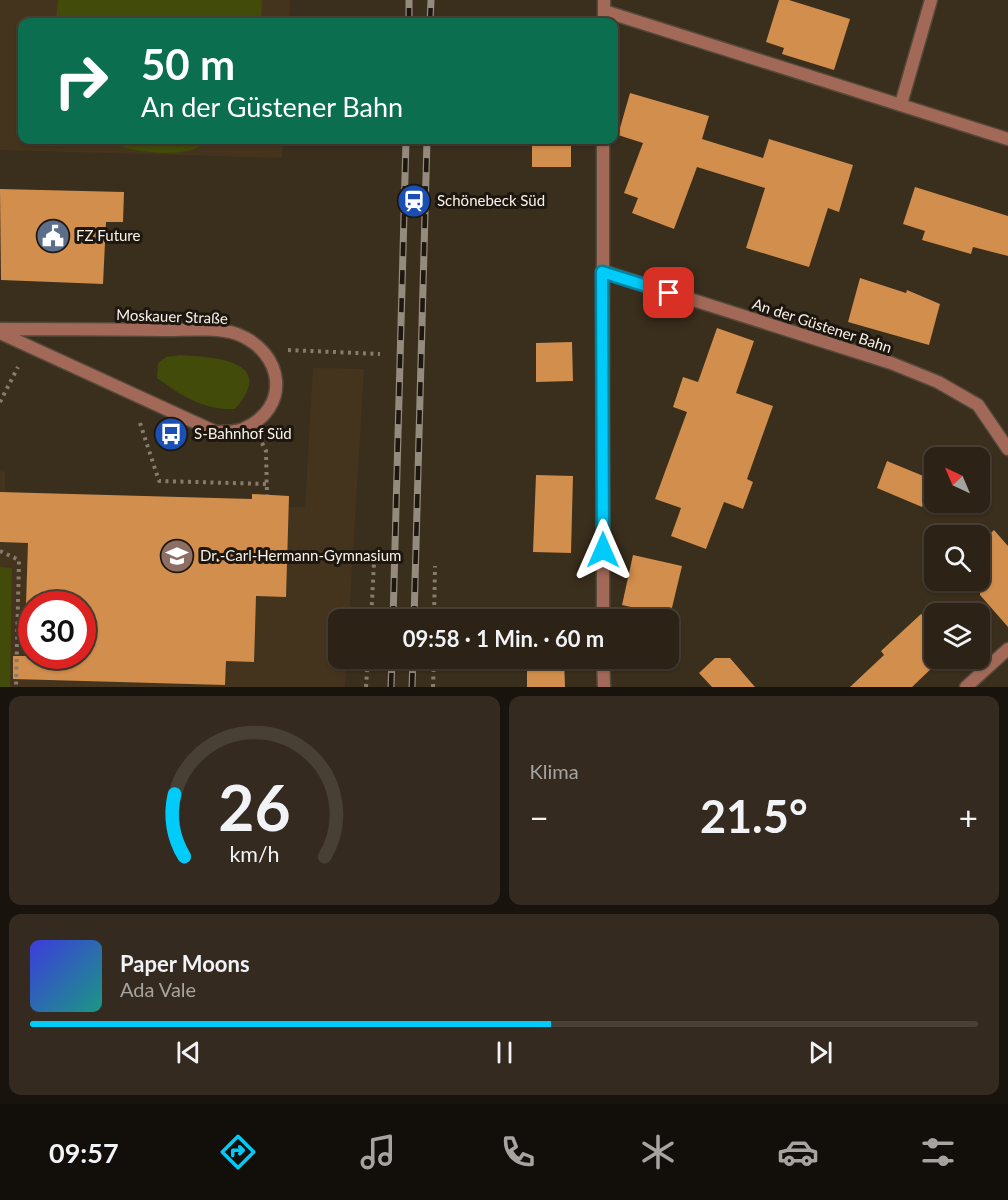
<!DOCTYPE html>
<html lang="de">
<head>
<meta charset="utf-8">
<style>
	:root { --surface:#2c2216; --page:#342a1f; --text:#f1f3f6; --muted:#a6a4a1; --line:#483f35; --accent:#01cbf9 }
	body { margin:0; font-family:Lato,sans-serif; background:var(--page); color:var(--text); height:100vh; display:flex; flex-direction:column; font-size:22px; white-space:nowrap }
	* { box-sizing:border-box; margin:0 }
	p { font-size:20px; color:var(--muted) }
	.icon { flex:none; width:33px; height:33px; fill:none; stroke:currentColor; stroke-width:2; stroke-linecap:round; stroke-linejoin:round }
	.map { position:relative; height:687px; overflow:hidden }
	.panel { display:flex; flex-direction:column; gap:9px; padding:9px; background:#18130c; flex:1 }
	.panel>* { flex:none }
	.top-card { position:absolute; left:18px; top:18px; width:600px; height:126px; border-radius:12px; box-shadow:0 2px 4px #0004,0 0 0 2px var(--line); background:#0b6e4f; color:#fff; overflow:hidden }
	.needle { width:39px; rotate:316deg }
	.buttons { position:absolute; left:924px; top:447px; display:grid; gap:12px }
	.buttons a { display:grid; place-items:center; width:66px; height:66px; border-radius:12px; background:var(--surface); box-shadow:0 2px 4px #0004,0 0 0 2px var(--line); font-size:30px }
	.speed { position:absolute; left:18px; top:591px; display:flex; gap:12px; font-size:30px; font-weight:700; text-align:center }
	.speed>* { display:grid; place-content:center; width:78px; height:78px; border-radius:50%; background:var(--surface); box-shadow:0 2px 4px #0004,0 0 0 2px var(--line); line-height:1 }
	.speed .limit { border:9px solid #d22; background:#fff; color:#111 }
	.pin { position:absolute; display:grid; place-items:center; width:51px; height:51px; color:#fff; margin:-26px; border-radius:12px; box-shadow:0 3px 9px #0006 }
	.me { position:absolute; width:66px; margin:-33px; rotate:0deg; stroke-linejoin:round; filter:drop-shadow(0 0 4px #0008) }
	.turn { display:flex; align-items:center; gap:21px; height:126px; padding:0 24px; font-size:27px }
	.turn .icon { width:78px; height:78px; stroke-width:2.5 }
	.turn b { display:block; font-size:42px; line-height:51px }
	.big { font-size:45px; font-weight:700; line-height:1.1 }
	.panel .card { flex:1; display:flex; flex-direction:column; justify-content:center; gap:9px; min-width:0; padding:0 21px; border-radius:12px; background:var(--page) }
	.panel .dial { align-items:center; gap:0 }
	.dial svg { height:156px; overflow:visible; fill:none; stroke:var(--line); stroke-width:7; stroke-linecap:round; text-anchor:middle }
	.dial text { fill:var(--text); stroke:none }
	.song { display:flex; align-items:center; gap:18px }
	.cover { width:72px; height:72px; border-radius:9px; background:linear-gradient(135deg,hsl(240 70% 55%),hsl(170 70% 35%)) }
	.played { height:6px; border-radius:3px; background:linear-gradient(90deg,var(--accent) 55%,var(--line) 55%) }
	.keys { display:flex; justify-content:space-around; direction:ltr }
	.heat { display:flex; justify-content:space-between; align-items:center; font-size:33px; direction:ltr }
	.panel .tiles { flex:1; display:grid; gap:9px; grid-template-columns:1fr 1fr }
	.card:last-child { grid-column:span 2 }
	.trip { position:absolute; left:328px; top:609px; width:351px; height:60px; border-radius:12px; background:var(--surface); box-shadow:0 2px 4px #0004,0 0 0 2px var(--line); font-weight:700; line-height:60px; text-align:center }
	.dock { display:flex; height:96px; justify-content:space-around; align-items:center; background:#120e09; color:var(--muted) }
	.dock .icon { width:42px; height:42px }
	.dock .on { color:var(--accent) }
	.dock b { font-size:27px; color:var(--text) }
	.map>svg:first-child { display:block }
	.built { fill:#45341d; fill-rule:evenodd }
	.green { fill:#424b09 }
	.building { fill:#d18e4c }
	.lines { fill:none; stroke-linecap:round; stroke-linejoin:round }
	.lane-casing { stroke:#554939; stroke-width:15 }
	.street-casing { stroke:#554939; stroke-width:15 }
	.path { stroke:#867c6d; stroke-width:4; stroke-dasharray:3 4.5; stroke-linecap:butt }
	.lane { stroke:#a26958; stroke-width:12 }
	.street { stroke:#a26958; stroke-width:12 }
	.rail-casing { stroke:#958b7d; stroke-width:7 }
	.rail { stroke:#1d1710; stroke-width:4.5; stroke-dasharray:14; stroke-linecap:butt }
	.route-casing { stroke:#0184a2; stroke-width:15 }
	.route { stroke:#01cbf9; stroke-width:10 }
	.labels { text-anchor:middle; stroke-width:6; stroke-linejoin:round; paint-order:stroke }
	.poi-label { font-size:15px; fill:#faf2e7; stroke:#1d1710; text-anchor:start }
	.street-label { font-size:15px; fill:#faf2e7; stroke:#1d1710 }
</style>
</head>
<body>
<div class="map">
<svg width="1008" height="687" viewBox="0 0 1008 687">
	<rect width="100%" height="100%" fill="#3a2e1d"/>
	<!-- built -->
	<path class="built" d="M0,0H290L289,22H22V140H283L282,158L0,150Z
		M313,368L364,369L349,619L339,620V658L347,659L345,687H0V471L5,472V492L251,507L252,494L289,496V507H305ZM32,604H82V656H32Z"/>
	<!-- green -->
	<path class="green" d="M58,0H262L261,22H56Z
		M104,140H212C205,143 198,148 191,150C167,157 125,151 104,140Z
		M180,355C214,357 278,360 235,409C203,410 182,396 157,378L158,363L166,357Z
		M0,567L12,568L10,687H0Z"/>
	<!-- building -->
	<path class="building" d="M779,0H789L850,19L834,70L782,54L784,48L766,42Z
		M630,93L709,116L702,139L763,158L769,139L853,165L839,212L828,208L809,267L746,248L765,188L697,167L674,229L632,213L638,198L624,193L643,143L618,135Z
		M532,140H571V167H532Z
		M915,187L1008,216V256L973,247L971,254L922,240L925,231L903,224Z
		M0,189L124,192L123,222H106L103,284L1,280Z
		M860,278L906,293L907,290L940,304L929,345L848,322Z
		M717,328L754,341L736,393L773,406L747,479L753,482L743,509L724,502L706,549L671,536L681,508L655,499L687,412L673,407L683,377L698,382Z
		M572,342L573,381L536,382V343Z
		M887,461L933,480L922,507L877,488Z
		M536,475L573,476L571,553L533,552Z
		M0,492L252,499V494L289,496L286,597L256,596L254,662L226,661L225,685L13,679V656H82V604H26L28,543L0,542Z
		M994,530L1008,546V627L980,595V543Z
		M633,555L682,566L670,616L622,605Z
		M921,614L934,627V666L912,687H850L884,655L881,651Z
		M527,658H564L565,687H527Z
		M715,658H730L755,687H712L699,673Z"/>
	<g class="lines">
		<defs>
			<path id="lane" d="M901,104L931,0"/>
			<path id="street" d="M604,11L1008,139
				M604,22V0
				M603,140V620
				M602,271L891,363L938,382L978,405L1008,449
				M0,329C55,329 110,329 164,330C186,330 216,327 237,334C284,352 292,408 243,429C235,432 224,432 216,432L0,333
				M603,658L604,687
				M966,687L1008,649"/>
		</defs>
		<!-- lane casing -->
		<use href="#lane" class="lane-casing"/>
		<!-- street casing -->
		<use href="#street" class="street-casing"/>
		<!-- path -->
		<path class="path" d="M288,350L380,354
			M0,402L18,367
			M140,423L159,481L267,484
			M262,443L266,451L267,495
			M0,551L19,560L16,687
			M371,620L374,563
			M434,620L435,566
			M366,687L368,658
			M433,687L434,658"/>
		<!-- lane -->
		<use href="#lane" class="lane"/>
		<!-- street -->
		<use href="#street" class="street"/>
		<defs>
			<path id="rail" d="M409,22V0
				M430,22L431,0
				M393,620L406,140
				M414,620L427,140
				M391,687L392,658
				M412,687L413,658"/>
		</defs>
		<!-- rail casing -->
		<use href="#rail" class="rail-casing"/>
		<!-- rail -->
		<use href="#rail" class="rail"/>
	</g>
	<g class="lines">
		<defs>
			<path id="route" d="M603,550L602,272L669,293"/>
		</defs>
		<!-- route casing -->
		<use href="#route" class="route-casing"/>
		<!-- route -->
		<use href="#route" class="route"/>
	</g>
	<!-- icons -->
	<defs>
		<symbol id="station-disc" viewBox="-11 -11 22 22"><circle r="9.5" fill="#1a4fb4" stroke="#1d1710"/><path d="M-3-6H3Q5-6 5-4V2Q5 4 3 4L4.5 6H3L1.5 4h-3L-3 6H-4.5L-3 4Q-5 4-5 2V-4Q-5-6-3-6ZM-3.5-4v3h7v-3ZM-3.5 1v1.5H-2V1ZM2 1v1.5H3.5V1Z" fill="#fff"/></symbol>
		<symbol id="civic-disc" viewBox="-11 -11 22 22"><circle r="9.5" fill="#5c6f8a" stroke="#1d1710"/><path d="M-.6-6.5H3V-4.5H.6V-3L4-1V1h2V6H-6V1h2V-1L-.6-3ZM-1.2 2.5V6h2.4V2.5Z" fill="#fff"/></symbol>
		<symbol id="bus-disc" viewBox="-11 -11 22 22"><circle r="9.5" fill="#1a4fb4" stroke="#1d1710"/><path d="M-5-6H5V4H4V6H2V4H-2V6H-4V4H-5ZM-3.5-4V0h7V-4ZM-3.5 1.2v1.5H-2V1.2ZM2 1.2v1.5H3.5V1.2Z" fill="#fff"/></symbol>
		<symbol id="school-disc" viewBox="-11 -11 22 22"><circle r="9.5" fill="#8d6e63" stroke="#1d1710"/><path d="M0-5L7-2L0 1L-7-2ZM-4 1L0 2.5L4 1V4Q0 6-4 4Z" fill="#fff"/></symbol>
	</defs>
	<g fill-rule="evenodd">
		<use href="#station-disc" x="395" y="182" width="38" height="38"/>
		<use href="#civic-disc" x="34" y="217" width="38" height="38"/>
		<use href="#bus-disc" x="152" y="415" width="38" height="38"/>
		<use href="#school-disc" x="158" y="537" width="38" height="38"/>
	</g>
	<g class="labels">
		<!-- poi labels -->
		<g class="poi-label">
			<text x="437" y="206">Schönebeck Süd</text>
			<text x="76" y="241">FZ Future</text>
			<text x="194" y="439">S-Bahnhof Süd</text>
			<text x="200" y="561">Dr.-Carl-Hermann-Gymnasium</text>
		</g>
		<!-- street labels -->
		<g class="street-label">
			<text transform="translate(172 317) rotate(2)" y="5">Moskauer Straße</text>
			<text transform="translate(822 326) rotate(18)" y="5">An der Güstener Bahn</text>
		</g>
	</g>
</svg>
<div class="buttons">
<a><svg class="needle" viewBox="-14 -14 28 28"><path d="M0-13l5 13h-10z" fill="#e53935"/><path d="M0 13l5-13h-10z" fill="#a6a4a1"/></svg></a>
<a><svg class="icon" aria-label="search" viewBox="0 0 24 24"><circle cx="10" cy="10" r="6"/><path d="M15 15l6 6"/></svg></a>
<a><svg class="icon" aria-label="layers" viewBox="0 0 24 24"><path d="M12 4l9 5-9 5-9-5zM3 14l9 5 9-5"/></svg></a>
</div>
<div class="speed"><div class="limit">30</div></div>
<div class="pin" style="left:669px;top:293px;background:#d93025"><svg class="icon" aria-label="arrive" viewBox="0 0 24 24"><path d="M6 21V4h12l-3 4 3 4H6"/></svg></div>
<svg class="me" style="left:603px;top:550px" viewBox="-20 -20 40 40"><path d="M0-17L14 15 0 8-14 15z" fill="#01cbf9" stroke="#fff" stroke-width="4"/></svg>
<div class="trip">09:58 · 1 Min. · 60 m</div>
<div class="top-card">
<div class="turn"><svg class="icon" aria-label="right" viewBox="0 0 24 24"><path d="M7 20v-9h11M14 6l5 5-5 5"/></svg><div><b>50 m</b>An der Güstener Bahn</div></div>
</div>
</div>
<section class="panel">
<div class="tiles">
<div class="card dial"><svg viewBox="0 0 100 80">
<path d="M14 69A42 42 0 1 1 86 69"/>
<path d="M14 69A42 42 0 0 1 9 37" stroke="#01cbf9"/>
<text x="50" y="56" font-size="32" font-weight="700">26</text>
<text x="50" y="72" font-size="11">km/h</text>
</svg></div>
<div class="card"><p>Klima</p>
<div class="heat"><a>−</a><b class="big">21.5°</b><a>+</a></div>
</div>
<div class="card">
<div class="song"><i class="cover"></i><div><b>Paper Moons</b><p>Ada Vale</p></div></div>
<div class="played"></div>
<div class="keys"><svg class="icon" aria-label="previous" viewBox="0 0 24 24"><path d="M18 5L8 12l10 7zM5 5v14"/></svg><svg class="icon" aria-label="pause" viewBox="0 0 24 24"><path d="M8 5v14M16 5v14"/></svg><svg class="icon" aria-label="next" viewBox="0 0 24 24"><path d="M6 5l10 7-10 7zM19 5v14"/></svg></div>
</div>
</div>
</section>
<nav class="dock">
<b>09:57</b>
<svg class="icon on" aria-label="directions" viewBox="0 0 24 24"><path d="M12 3l9 9-9 9-9-9zM9 14v-3h6M13 9l2 2-2 2"/></svg>
<svg class="icon" aria-label="music" viewBox="0 0 24 24"><path d="M9 18V5l10-2v13"/><circle cx="6" cy="18" r="3"/><circle cx="16" cy="16" r="3"/></svg>
<svg class="icon" aria-label="phone" viewBox="0 0 24 24"><path d="M5 4h4l2 5-3 2q2 4 5 5l2-3 5 2v4C11 20 4 13 5 4z"/></svg>
<svg class="icon" aria-label="climate" viewBox="0 0 24 24"><path d="M12 3v18M4 7l16 10M4 17L20 7"/></svg>
<svg class="icon" aria-label="car" viewBox="0 0 24 24"><path d="M5 17H2v-5l4-1 3-4h7l3 4 3 1v5h-3M9 17h6M6 11h13"/><circle cx="7" cy="17" r="2"/><circle cx="17" cy="17" r="2"/></svg>
<svg class="icon" aria-label="filters" viewBox="0 0 24 24"><path d="M4 7h16M4 17h16"/><circle cx="9" cy="7" r="2"/><circle cx="15" cy="17" r="2"/></svg>
</nav>
</body>
</html>
